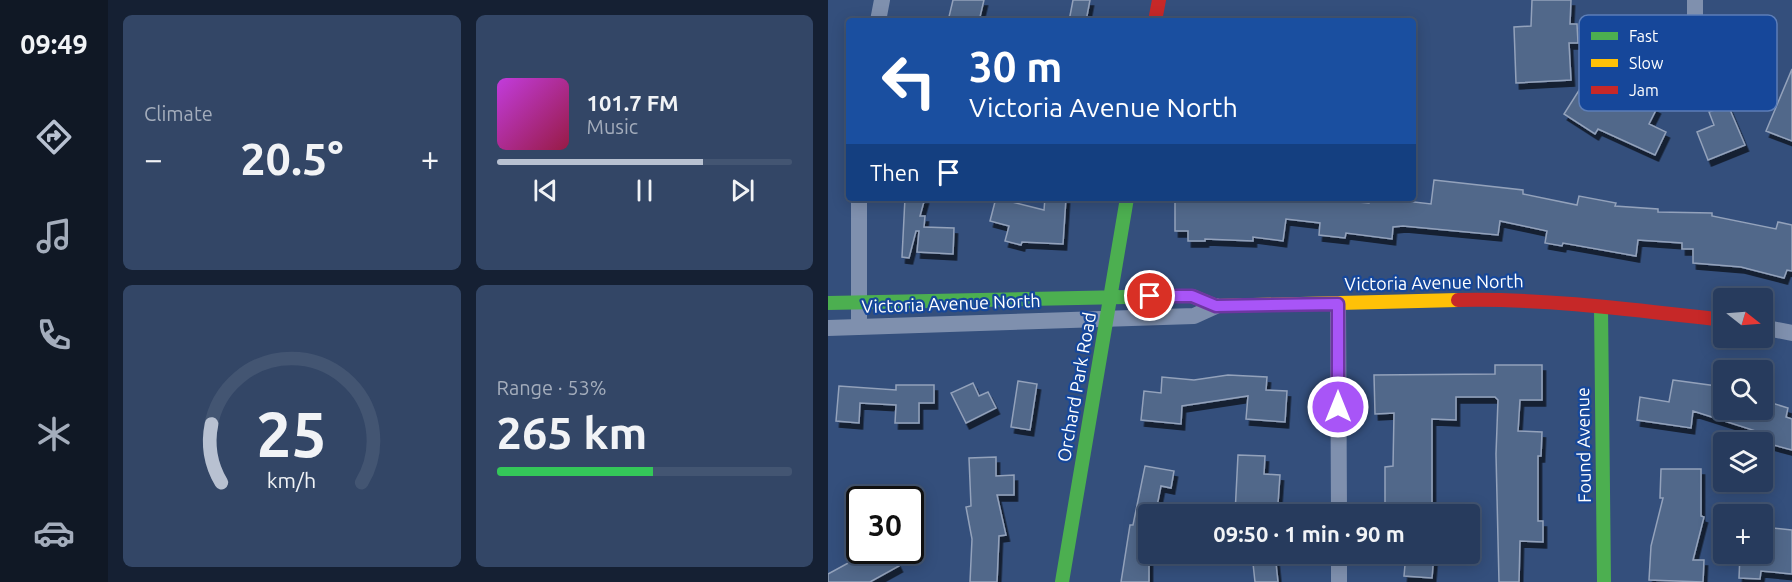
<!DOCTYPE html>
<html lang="en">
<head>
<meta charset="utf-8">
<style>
	:root { --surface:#273b5d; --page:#334666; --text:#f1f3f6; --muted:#a4adbc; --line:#435572; --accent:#b8c1d1 }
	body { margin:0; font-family:Ubuntu,sans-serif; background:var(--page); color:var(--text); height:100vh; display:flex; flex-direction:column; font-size:22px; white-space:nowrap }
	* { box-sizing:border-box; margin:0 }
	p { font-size:20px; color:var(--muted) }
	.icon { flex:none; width:33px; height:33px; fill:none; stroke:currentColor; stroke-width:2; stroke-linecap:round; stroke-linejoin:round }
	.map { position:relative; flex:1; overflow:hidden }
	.panel { display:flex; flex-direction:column; gap:15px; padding:15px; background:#152033; width:720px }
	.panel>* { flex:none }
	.top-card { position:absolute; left:18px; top:18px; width:570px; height:183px; border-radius:6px; box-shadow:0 3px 15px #0003,0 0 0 2px var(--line); background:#1a4fa0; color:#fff; overflow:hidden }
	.needle { width:39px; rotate:107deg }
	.controls { position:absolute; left:885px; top:288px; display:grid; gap:12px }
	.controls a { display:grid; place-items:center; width:60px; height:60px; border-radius:6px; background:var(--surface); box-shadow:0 3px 15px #0003,0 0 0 2px var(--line); font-size:30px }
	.speed { position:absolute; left:18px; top:486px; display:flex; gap:12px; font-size:30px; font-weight:700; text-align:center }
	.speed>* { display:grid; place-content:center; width:78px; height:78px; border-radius:50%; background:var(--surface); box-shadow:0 3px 15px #0003,0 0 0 2px var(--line); line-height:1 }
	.speed .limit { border:3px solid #111; border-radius:9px; background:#fff; color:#111 }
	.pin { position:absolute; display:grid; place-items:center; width:51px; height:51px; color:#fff; margin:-26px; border:3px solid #fff; border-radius:50%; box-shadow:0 2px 6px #0007 }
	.me { position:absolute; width:66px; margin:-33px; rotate:0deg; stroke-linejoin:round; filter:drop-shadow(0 0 4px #0008) }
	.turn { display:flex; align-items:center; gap:21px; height:126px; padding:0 24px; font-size:27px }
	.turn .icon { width:78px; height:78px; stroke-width:2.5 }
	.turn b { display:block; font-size:42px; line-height:51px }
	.then { display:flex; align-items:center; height:57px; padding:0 24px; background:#0003; gap:12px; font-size:22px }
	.big { font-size:45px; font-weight:600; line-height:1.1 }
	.panel .card { flex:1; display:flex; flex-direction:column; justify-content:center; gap:9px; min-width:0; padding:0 21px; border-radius:9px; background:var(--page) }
	.panel .dial { align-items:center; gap:0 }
	.dial svg { height:156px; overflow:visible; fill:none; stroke:var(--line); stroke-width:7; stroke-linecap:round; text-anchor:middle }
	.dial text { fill:var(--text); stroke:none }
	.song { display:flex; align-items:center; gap:18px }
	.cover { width:72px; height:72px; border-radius:9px; background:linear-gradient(135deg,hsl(290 70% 55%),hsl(340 70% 35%)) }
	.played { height:6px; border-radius:3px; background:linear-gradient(90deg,var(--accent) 70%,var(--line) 70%) }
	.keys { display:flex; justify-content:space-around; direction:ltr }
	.heat { display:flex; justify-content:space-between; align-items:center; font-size:33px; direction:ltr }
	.charge { height:9px; border-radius:4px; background:linear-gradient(90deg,#34c759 53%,var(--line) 0) }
	.panel .tiles { flex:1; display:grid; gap:15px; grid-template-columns:repeat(2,1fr) }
	.trip { position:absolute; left:310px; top:504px; width:342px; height:60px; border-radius:6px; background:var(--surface); box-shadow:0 3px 15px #0003,0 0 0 2px var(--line); font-weight:600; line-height:60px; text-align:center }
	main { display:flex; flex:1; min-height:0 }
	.dock { display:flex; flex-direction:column; width:108px; justify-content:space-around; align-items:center; background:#101825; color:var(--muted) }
	.dock .icon { width:42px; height:42px }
	.dock .on { color:var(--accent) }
	.dock b { font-size:27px; color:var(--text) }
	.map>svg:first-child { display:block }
	.building { fill:#51678a; stroke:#93a2bb; stroke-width:1.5; filter:url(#shadow) }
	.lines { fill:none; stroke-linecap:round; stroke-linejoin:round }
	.street { stroke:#7f90ae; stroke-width:16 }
	.fast { stroke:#4caf50; stroke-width:14 }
	.slow { stroke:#ffc107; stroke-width:14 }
	.jam { stroke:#c62828; stroke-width:14 }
	.route-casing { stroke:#6d37a1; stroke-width:15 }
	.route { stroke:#a855f7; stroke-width:10 }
	.labels { text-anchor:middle; stroke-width:4.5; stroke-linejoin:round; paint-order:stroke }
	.street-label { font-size:18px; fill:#fff; stroke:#16479a }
	.key { fill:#16479a; stroke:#5c7eb8; stroke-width:1.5 }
	.key-label { font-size:16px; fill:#fff }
</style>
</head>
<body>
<main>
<nav class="dock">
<b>09:49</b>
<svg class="icon on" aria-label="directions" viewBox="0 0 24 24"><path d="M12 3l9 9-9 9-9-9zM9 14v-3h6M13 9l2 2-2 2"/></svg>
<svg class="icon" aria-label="music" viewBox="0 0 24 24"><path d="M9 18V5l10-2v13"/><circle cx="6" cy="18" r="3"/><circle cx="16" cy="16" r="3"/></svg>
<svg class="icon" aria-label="phone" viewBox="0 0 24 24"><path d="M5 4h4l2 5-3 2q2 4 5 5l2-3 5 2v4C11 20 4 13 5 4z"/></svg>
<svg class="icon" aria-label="climate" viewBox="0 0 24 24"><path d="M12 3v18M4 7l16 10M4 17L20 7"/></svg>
<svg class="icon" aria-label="car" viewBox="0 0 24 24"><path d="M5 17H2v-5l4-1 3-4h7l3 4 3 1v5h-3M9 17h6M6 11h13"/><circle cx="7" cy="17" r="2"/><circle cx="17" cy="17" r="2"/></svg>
</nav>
<section class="panel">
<div class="tiles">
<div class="card"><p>Climate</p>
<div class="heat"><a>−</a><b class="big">20.5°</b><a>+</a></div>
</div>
<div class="card">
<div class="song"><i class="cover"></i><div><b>101.7 FM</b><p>Music</p></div></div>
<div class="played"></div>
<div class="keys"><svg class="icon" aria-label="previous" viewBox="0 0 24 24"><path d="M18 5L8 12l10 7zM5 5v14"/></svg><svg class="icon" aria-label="pause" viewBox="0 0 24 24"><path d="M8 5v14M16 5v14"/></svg><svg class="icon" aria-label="next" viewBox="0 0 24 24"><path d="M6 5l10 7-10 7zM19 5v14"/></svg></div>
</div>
<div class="card dial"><svg viewBox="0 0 100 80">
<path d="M14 69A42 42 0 1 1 86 69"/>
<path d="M14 69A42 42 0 0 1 9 39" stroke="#b8c1d1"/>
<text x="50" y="56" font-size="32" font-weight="700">25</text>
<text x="50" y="72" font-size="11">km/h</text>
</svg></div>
<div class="card"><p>Range · 53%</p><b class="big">265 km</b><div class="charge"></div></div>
</div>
</section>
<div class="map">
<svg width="964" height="582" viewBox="0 0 964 582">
	<defs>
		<filter id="shadow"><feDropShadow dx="3.5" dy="6" stdDeviation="0" flood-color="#0009"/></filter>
	</defs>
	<rect width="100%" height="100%" fill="#344f7c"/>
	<!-- building -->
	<path class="building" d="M125,0H156L151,21H120Z
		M245,0H262L258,21H241Z
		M704,0H743L742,24H749L750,43H741L743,80L688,83L686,27L703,26Z
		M964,69V141L938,131Z
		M755,84L776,98L784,86L808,101L809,98L829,108L821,124L838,132L827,155L770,129L767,134L736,114Z
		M900,105L917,145L880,160L869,132L886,125L881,112Z
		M606,180L695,190V194L749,205L751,196L788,203L787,206L830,209V212L884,213V216L948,229L950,222L964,225V271L959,270L956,278L913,267L865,263V249H854V243L810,240L808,256L735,243L734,246L717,243L719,231L672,221L670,235L575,226L565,227L564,239L518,233L517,238L491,235L492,223L458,219L455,241L425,237V241L377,239V241H360V231H347V198H483L541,203L542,198H551L603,204Z
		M77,198H97L92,216H97L96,227L126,228L125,254L89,252L91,231H88L81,258L74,257Z
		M168,198L216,210L217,198H238L235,244L194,242L193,245L177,241L181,226L162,221Z
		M667,365H714V400H692L690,431L714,432L713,456H710V521H715V542L692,541L691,582H671L668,454L670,400L667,397H628V420L604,419V514L557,511V467L565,466L566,413L547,414L546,375L667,374Z
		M400,375L439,377L438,390L459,391L457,422L418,419L420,396L354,406L353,424L313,420L316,391L333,393L334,377L366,380Z
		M845,380L896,387V410H934V400L960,408L958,417L964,419V450L934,442V433L865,411L863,428L809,420L812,397L841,402Z
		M190,381L209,384L202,430L183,427Z
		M145,383L151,396L160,392L168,408L138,423L123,393Z
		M68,385H106V403H91V423H67L68,405L32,403L31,423L8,421L11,386L68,390Z
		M410,455L437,456L436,474L452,475L450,503H446L447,514H407Z
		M168,457V476L186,475V495H169L178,535L171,536L169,582H142L144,539L138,507L143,506L141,458Z
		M317,466L346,471L343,488L333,486L329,506L321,505V582H293L302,525H305Z
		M833,469H873V516L876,517L865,560H876L875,582L821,580L823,546L835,498H832Z
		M934,527L964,530V574L933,571L932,579L911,578L912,554H934Z
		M44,550H63L71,566L42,582H0V574Z
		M424,554H447L450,582H427Z
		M578,554H606L604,578L576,576Z"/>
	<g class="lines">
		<!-- street -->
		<path class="street" d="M867,0V17
			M50,21L54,0
			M510,304L511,514
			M31,327V198
			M934,327L964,333
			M0,328L366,316L388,306
			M511,554V582"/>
		<!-- fast -->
		<path class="fast" d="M0,303L347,296
			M773,307L776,582
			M234,582L299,198"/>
		<!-- slow -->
		<path class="slow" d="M347,296H364L388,306L630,300"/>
		<!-- jam -->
		<path class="jam" d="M327,21L331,0
			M630,300C718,298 808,310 896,320"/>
	</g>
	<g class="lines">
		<defs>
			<path id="route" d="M322,296H364L388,306L510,304V407"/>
		</defs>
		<!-- route casing -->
		<use href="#route" class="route-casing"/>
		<!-- route -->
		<use href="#route" class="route"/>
	</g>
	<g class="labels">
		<!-- street labels -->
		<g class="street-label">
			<text transform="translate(606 283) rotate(-1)" y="6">Victoria Avenue North</text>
			<text transform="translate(123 304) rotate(-2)" y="6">Victoria Avenue North</text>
			<text transform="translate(249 387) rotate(-80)" y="6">Orchard Park Road</text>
			<text transform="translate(756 445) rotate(-91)" y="6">Found Avenue</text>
		</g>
	</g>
	<!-- legend -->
	<rect x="751" y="15" width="198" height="96" rx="9" class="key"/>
	<rect x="763" y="32" width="27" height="8" fill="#4caf50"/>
	<rect x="763" y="59" width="27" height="8" fill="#ffc107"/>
	<rect x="763" y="86" width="27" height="8" fill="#c62828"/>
	<g class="key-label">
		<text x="801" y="42">Fast</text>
		<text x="801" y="69">Slow</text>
		<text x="801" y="96">Jam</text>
	</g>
</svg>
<div class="controls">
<a><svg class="needle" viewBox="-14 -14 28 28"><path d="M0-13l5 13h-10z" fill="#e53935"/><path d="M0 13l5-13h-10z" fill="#a4adbc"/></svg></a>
<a><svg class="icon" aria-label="search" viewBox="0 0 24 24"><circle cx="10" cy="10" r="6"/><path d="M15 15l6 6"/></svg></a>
<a><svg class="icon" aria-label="layers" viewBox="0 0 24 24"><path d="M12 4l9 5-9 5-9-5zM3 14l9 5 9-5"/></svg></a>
<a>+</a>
</div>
<div class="speed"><div class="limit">30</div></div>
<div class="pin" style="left:322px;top:296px;background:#d93025"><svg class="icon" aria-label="arrive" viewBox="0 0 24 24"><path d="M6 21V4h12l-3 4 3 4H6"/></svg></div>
<svg class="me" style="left:510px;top:407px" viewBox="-20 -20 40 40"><circle r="17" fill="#a855f7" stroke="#fff" stroke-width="3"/><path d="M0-11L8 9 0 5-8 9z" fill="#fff"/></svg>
<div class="trip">09:50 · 1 min · 90 m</div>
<div class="top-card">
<div class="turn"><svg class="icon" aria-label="left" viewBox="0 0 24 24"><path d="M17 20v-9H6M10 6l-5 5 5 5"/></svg><div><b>30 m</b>Victoria Avenue North</div></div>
<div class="then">Then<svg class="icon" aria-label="arrive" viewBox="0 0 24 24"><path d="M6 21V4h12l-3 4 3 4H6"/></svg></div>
</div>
</div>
</main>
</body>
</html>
